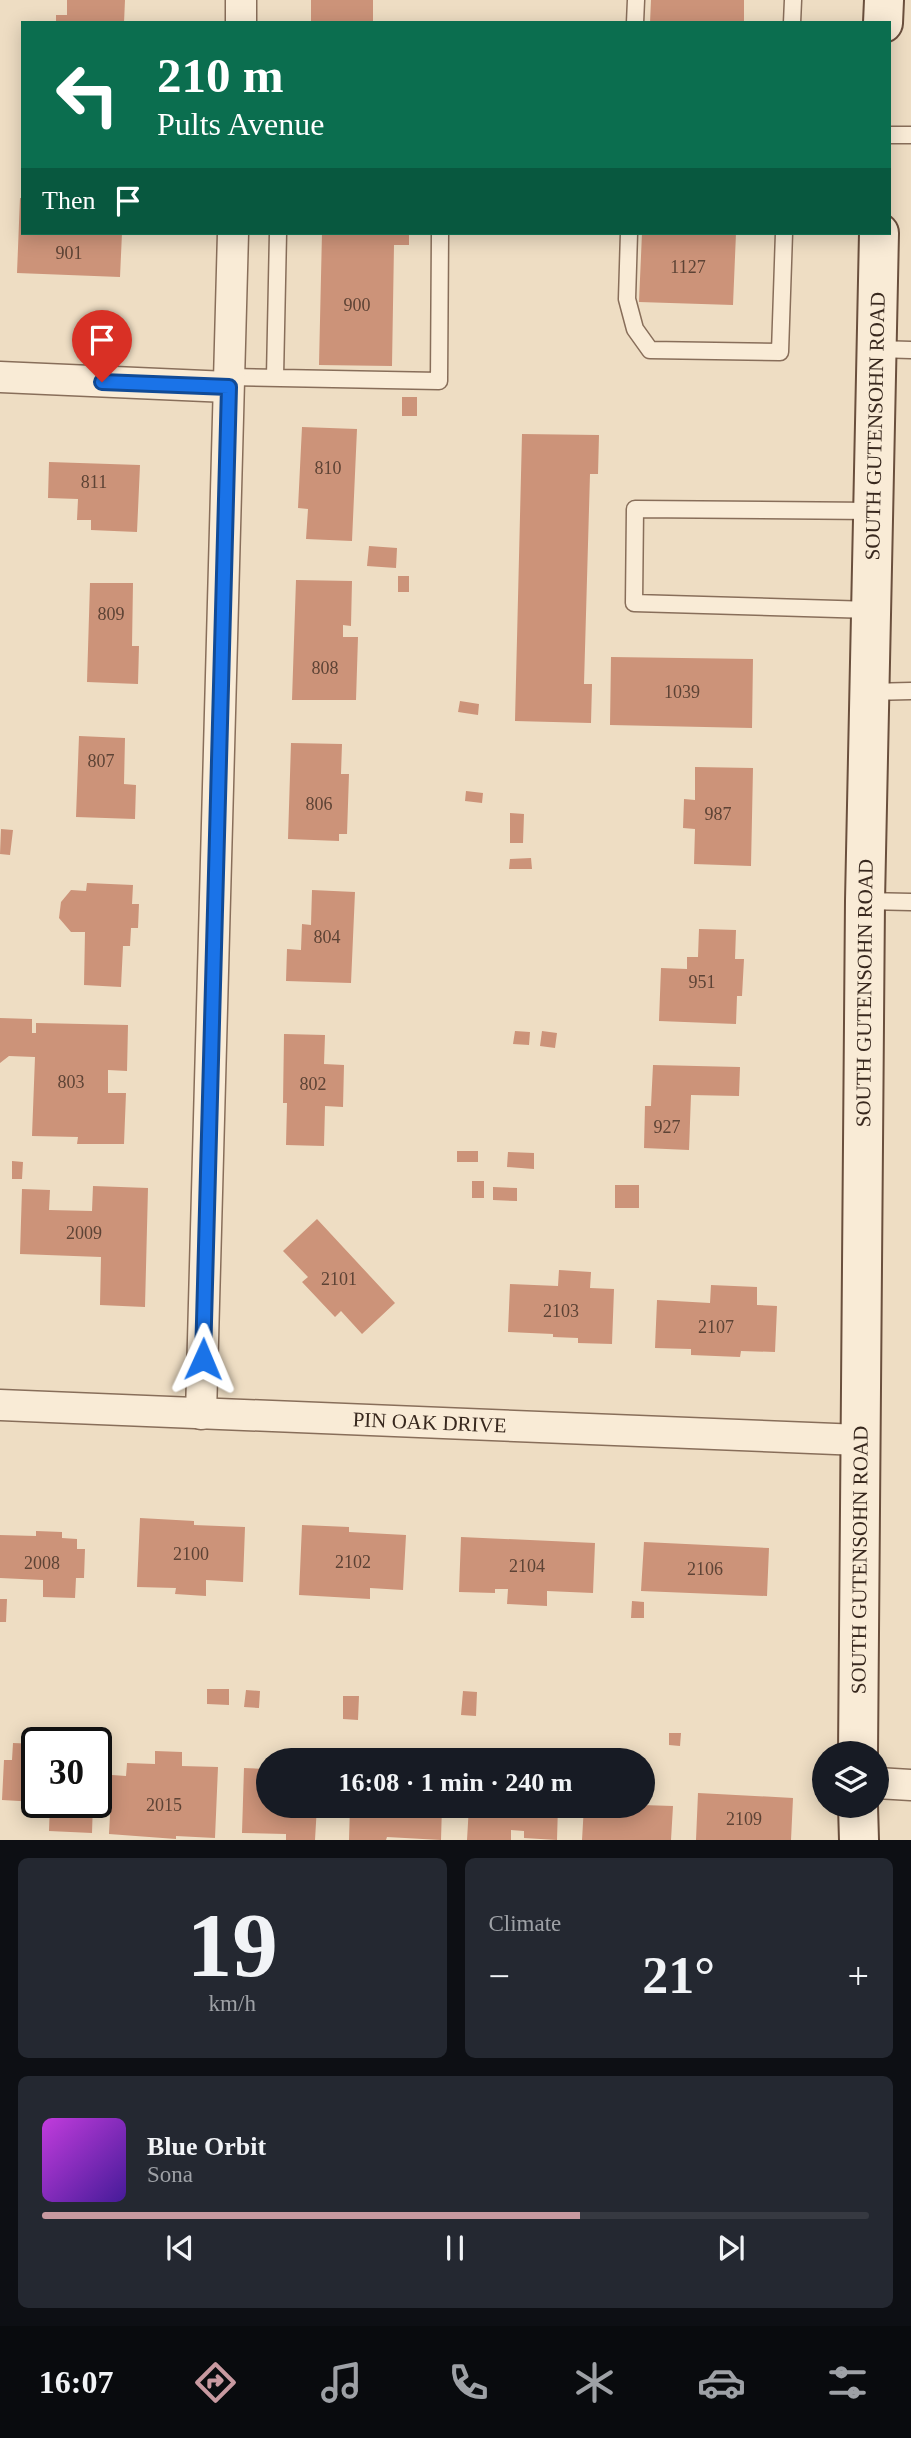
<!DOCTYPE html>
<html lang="en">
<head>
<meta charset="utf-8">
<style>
	:root { --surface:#171b24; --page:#242831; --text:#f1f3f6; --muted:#9ea1a6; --line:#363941; --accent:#c899a0 }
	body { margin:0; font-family:"Times New Roman",serif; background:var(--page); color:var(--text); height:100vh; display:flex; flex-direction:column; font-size:26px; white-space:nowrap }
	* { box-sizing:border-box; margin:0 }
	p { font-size:23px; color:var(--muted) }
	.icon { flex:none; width:38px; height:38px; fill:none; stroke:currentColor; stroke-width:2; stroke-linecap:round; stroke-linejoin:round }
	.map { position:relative; height:1840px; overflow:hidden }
	.panel { display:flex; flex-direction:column; gap:18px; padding:18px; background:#0d0f14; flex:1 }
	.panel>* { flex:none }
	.guide { position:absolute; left:21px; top:21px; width:870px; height:214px; border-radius:0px; box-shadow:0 4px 18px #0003; background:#0b6e4f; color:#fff; overflow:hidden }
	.buttons { position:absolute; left:812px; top:1741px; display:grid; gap:14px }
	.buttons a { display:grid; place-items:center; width:77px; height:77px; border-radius:50%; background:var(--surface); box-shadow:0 4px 18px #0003; font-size:35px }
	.speed { position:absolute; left:21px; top:1727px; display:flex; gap:14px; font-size:35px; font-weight:700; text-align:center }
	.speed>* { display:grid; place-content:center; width:91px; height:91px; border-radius:50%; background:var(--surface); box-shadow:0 4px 18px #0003; line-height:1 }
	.speed .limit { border:4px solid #111; border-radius:10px; background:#fff; color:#111 }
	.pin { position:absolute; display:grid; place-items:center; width:60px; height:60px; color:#fff; margin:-72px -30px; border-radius:50% 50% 50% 0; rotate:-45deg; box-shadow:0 0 7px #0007 }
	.pin .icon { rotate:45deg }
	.me { position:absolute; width:77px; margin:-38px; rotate:1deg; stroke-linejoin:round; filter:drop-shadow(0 0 5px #0008) }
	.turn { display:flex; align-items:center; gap:24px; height:147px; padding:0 21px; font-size:32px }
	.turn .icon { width:91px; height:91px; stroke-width:2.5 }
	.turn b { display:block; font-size:49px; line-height:60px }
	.then { display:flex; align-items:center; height:66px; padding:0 21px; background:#0003; gap:14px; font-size:26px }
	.big { font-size:52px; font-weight:800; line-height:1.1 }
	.panel .widget { flex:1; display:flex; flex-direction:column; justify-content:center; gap:10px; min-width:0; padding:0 24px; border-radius:10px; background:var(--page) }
	.panel .dial { align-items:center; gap:0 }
	.dial b { font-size:91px; line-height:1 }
	.song { display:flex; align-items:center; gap:21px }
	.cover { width:84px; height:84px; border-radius:10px; background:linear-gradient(135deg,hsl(290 70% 55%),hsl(260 70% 35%)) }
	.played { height:7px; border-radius:4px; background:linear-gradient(90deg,var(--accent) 65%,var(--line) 65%) }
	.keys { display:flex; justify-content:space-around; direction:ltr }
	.heat { display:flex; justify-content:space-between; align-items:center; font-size:38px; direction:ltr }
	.panel .tiles { flex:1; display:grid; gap:18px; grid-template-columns:1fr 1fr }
	.widget:last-child { grid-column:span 2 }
	.trip { position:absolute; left:256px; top:1748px; width:399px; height:70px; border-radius:35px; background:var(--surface); box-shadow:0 4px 18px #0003; font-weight:800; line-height:70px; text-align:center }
	.menu { display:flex; height:112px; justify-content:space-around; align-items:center; background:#090b0e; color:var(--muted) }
	.menu .icon { width:49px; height:49px }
	.menu .current { color:var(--accent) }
	.menu b { font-size:32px; color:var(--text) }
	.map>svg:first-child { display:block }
	.building { fill:#cc9379 }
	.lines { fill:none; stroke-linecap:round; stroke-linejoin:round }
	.lane-casing { stroke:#886e5a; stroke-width:19 }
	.street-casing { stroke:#886e5a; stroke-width:33 }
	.secondary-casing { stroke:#6a4f3d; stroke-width:42 }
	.lane { stroke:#f9ebd6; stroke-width:16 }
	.street { stroke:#f9ebd6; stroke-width:30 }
	.secondary { stroke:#f9ebd6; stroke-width:38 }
	.route-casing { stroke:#114b97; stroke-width:18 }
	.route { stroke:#1a73e8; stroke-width:12 }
	.labels { text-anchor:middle; stroke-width:7; stroke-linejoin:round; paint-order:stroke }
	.number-label { font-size:18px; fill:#5d4335 }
	.street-label { font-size:21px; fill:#38281e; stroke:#f5e8d2 }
</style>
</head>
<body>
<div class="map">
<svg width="911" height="1840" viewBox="0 0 911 1840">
	<rect width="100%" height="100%" fill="#eeddc3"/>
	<!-- building -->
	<path class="building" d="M67,0H125L124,23H56V15H67Z
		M311,0H373V23H311Z
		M651,0H744V23H650Z
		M20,198H23V233H122L120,277L17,273Z
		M322,233H409V245H394L392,366L319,365Z
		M642,233H736L733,305L639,302Z
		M402,397H417V416H402Z
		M302,427L357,429L352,541L306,539L308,509L298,508Z
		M522,434L599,435L598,474H590L584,684H592L591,723L515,721Z
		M49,462L140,465L137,532L91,530V520H77L78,499L48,498Z
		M369,546L397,548L396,568L367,566Z
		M398,576H409V592H398Z
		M296,580L352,581L351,626L343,625V637H358L356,700H292Z
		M90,583H133L132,646H139L138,684L87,682Z
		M611,657L753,659L752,728L610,725Z
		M460,701L479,704L478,715L458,712Z
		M79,736L125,738L124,784L136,785L135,819L76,817Z
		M291,743L342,744L341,774H349L347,834H339V841L288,839Z
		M695,767L753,768L751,866L694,864L695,829L683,828L684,799L695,800Z
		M466,791L483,793L482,803L465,801Z
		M510,813L524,814L523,843H510Z
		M1,829L13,830L10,855L0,854Z
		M531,858L532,869H509L510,859Z
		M87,883L133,885L132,904H139L138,928H131L130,946H123L121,987L84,985L85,932H71L59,918L61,902L71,890L86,891Z
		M312,890L355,892L351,983L286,981L287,949L301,950L302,924L311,925Z
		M699,929L736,930L735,959H744L742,996H737L736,1024L659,1021L661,968L687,969V957H698Z
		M0,1018L32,1019V1033H36V1023L128,1025L127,1071L108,1070V1093H126L124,1144H77L78,1137L32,1136L35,1057L9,1056L0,1063Z
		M515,1031L530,1032L529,1045L513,1044Z
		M542,1031L557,1033L555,1048L540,1046Z
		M284,1034L325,1035L324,1064L344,1065L343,1107L325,1106L324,1146L286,1145L287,1103H283Z
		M653,1065L740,1067L739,1096L691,1095L689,1150L644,1148L645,1106H651Z
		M457,1151H478V1162H457Z
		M508,1152L534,1153V1169L507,1167Z
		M12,1161L23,1162L22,1179H12Z
		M472,1181H484V1198H472Z
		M615,1185H639V1208H615Z
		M93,1186L148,1188L145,1307L100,1305L101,1257L20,1254L22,1189L50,1190L49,1210L92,1211Z
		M493,1187L517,1188V1201L493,1200Z
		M317,1219L395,1303L362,1334L341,1311L335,1317L302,1282L308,1277L283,1251Z
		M559,1270L591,1272L590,1288L614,1289L612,1344L578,1343V1338L553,1337V1334L508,1332L510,1284L558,1286Z
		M711,1285L757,1287V1305L777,1306L775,1352L741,1351L740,1357L691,1355V1349L655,1348L657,1300L710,1303Z
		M140,1518L194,1521V1525L245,1527L243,1582L206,1580V1596L175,1594L176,1588L137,1587Z
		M302,1525L349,1527V1532L406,1535L403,1590L370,1588V1599L299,1595Z
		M36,1531L62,1532V1538L77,1539V1549H85L84,1578H76L75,1598L43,1597V1580L0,1578V1535L36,1536Z
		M461,1537L595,1543L593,1593L547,1591V1606L507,1604L508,1589H495V1593L459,1592Z
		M644,1542L769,1548L767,1596L641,1591Z
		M0,1599H7L6,1622H0Z
		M632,1601L644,1602V1618H631Z
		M207,1689H229V1705L207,1704Z
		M246,1690L260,1691L259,1708L244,1707Z
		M463,1691L477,1692L476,1716L461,1715Z
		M343,1696H359L358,1720L343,1719Z
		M669,1733H681L680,1746L669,1745Z
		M13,1743L37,1744V1802L2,1800L4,1760H12Z
		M155,1751L182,1752V1766L218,1767L215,1838L176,1836V1839L109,1834L112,1775L126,1776L127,1763L155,1764Z
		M244,1768L268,1769V1806H317L315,1840H286V1834L242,1833Z
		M698,1793L793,1798L791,1840H696Z
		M50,1802H93L92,1833L49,1831Z
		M642,1805L673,1806L671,1840H582L584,1806Z
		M350,1806H442L441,1840L387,1837L386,1840H349Z
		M469,1806H558L557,1840L524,1838V1831L511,1830V1840H467Z"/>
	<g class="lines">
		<defs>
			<path id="lane" d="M635,23L636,0
				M792,23L793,0
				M889,135H911
				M629,233L627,299L635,329L650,350L780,352L784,233
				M877,349L911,350
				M229,377L439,381L440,233
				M275,377L278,233
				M871,610L634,603L635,509L873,511
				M869,692L911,691
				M865,901L911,902"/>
			<g id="street">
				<path d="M241,23V0"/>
				<path d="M0,377L228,387"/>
				<path id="s1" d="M0,1405L860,1440"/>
				<path d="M201,1414L233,233"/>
				<path d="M877,1783L911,1785"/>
			</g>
			<g id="secondary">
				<path d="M883,23L884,0"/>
				<path id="s2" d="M858,1754L865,901L879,233"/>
				<path d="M858,1806L859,1840"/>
			</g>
		</defs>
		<!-- lane casing -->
		<use href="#lane" class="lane-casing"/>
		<!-- street casing -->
		<use href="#street" class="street-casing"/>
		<!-- secondary casing -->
		<use href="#secondary" class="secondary-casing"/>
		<!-- lane -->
		<use href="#lane" class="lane"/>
		<!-- street -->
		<use href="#street" class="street"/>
		<!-- secondary -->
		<use href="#secondary" class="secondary"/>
	</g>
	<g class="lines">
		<defs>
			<path id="route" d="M102,382L229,387L203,1359"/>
		</defs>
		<!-- route casing -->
		<use href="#route" class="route-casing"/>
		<!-- route -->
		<use href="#route" class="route"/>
	</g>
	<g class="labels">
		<!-- number labels -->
		<g class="number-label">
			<text x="69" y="259">901</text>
			<text x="688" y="273">1127</text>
			<text x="357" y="311">900</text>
			<text x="328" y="474">810</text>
			<text x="94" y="488">811</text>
			<text x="111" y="620">809</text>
			<text x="325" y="674">808</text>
			<text x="682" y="698">1039</text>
			<text x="101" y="767">807</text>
			<text x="319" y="810">806</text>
			<text x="718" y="820">987</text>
			<text x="327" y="943">804</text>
			<text x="702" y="988">951</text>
			<text x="71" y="1088">803</text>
			<text x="313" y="1090">802</text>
			<text x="667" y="1133">927</text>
			<text x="84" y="1239">2009</text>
			<text x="339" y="1285">2101</text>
			<text x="561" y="1317">2103</text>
			<text x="716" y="1333">2107</text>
			<text x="191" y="1560">2100</text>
			<text x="353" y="1568">2102</text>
			<text x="42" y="1569">2008</text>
			<text x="527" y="1572">2104</text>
			<text x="705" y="1575">2106</text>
			<text x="164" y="1811">2015</text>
			<text x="744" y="1825">2109</text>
		</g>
		<!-- street labels -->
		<g class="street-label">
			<text dy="7" stroke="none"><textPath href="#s2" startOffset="1328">SOUTH GUTENSOHN ROAD</textPath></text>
			<text dy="7" stroke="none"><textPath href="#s2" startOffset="761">SOUTH GUTENSOHN ROAD</textPath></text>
			<text dy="7" stroke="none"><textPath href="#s1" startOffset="430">PIN OAK DRIVE</textPath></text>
			<text dy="7" stroke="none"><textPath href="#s2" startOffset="194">SOUTH GUTENSOHN ROAD</textPath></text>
		</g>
	</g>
</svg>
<div class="buttons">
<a><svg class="icon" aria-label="layers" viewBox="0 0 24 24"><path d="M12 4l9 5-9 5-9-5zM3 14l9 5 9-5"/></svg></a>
</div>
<div class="speed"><div class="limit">30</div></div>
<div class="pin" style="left:102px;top:382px;background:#d93025"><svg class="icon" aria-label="arrive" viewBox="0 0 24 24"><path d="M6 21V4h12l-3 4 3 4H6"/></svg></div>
<svg class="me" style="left:203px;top:1359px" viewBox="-20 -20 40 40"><path d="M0-17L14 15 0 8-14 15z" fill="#1a73e8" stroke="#fff" stroke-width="4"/></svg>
<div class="trip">16:08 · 1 min · 240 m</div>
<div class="guide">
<div class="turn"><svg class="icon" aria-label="left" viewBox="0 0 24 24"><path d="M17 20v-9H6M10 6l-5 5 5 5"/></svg><div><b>210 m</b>Pults Avenue</div></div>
<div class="then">Then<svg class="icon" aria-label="arrive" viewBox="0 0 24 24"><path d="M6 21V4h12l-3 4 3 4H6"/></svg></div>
</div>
</div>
<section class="panel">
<div class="tiles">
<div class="widget dial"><b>19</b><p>km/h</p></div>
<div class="widget"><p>Climate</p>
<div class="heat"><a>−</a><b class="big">21°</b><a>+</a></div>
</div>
<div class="widget">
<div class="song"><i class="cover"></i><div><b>Blue Orbit</b><p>Sona</p></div></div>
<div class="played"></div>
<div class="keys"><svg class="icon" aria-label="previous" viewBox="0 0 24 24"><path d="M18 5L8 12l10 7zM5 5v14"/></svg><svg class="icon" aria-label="pause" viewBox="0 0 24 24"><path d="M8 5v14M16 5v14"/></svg><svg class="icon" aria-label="next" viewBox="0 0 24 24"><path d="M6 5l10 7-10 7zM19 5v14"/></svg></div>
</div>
</div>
</section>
<nav class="menu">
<b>16:07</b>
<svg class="icon current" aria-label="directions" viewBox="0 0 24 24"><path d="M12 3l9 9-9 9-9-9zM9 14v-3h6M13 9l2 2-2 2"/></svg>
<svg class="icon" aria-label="music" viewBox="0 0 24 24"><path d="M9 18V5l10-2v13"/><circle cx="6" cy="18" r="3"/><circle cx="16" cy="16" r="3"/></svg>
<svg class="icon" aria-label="phone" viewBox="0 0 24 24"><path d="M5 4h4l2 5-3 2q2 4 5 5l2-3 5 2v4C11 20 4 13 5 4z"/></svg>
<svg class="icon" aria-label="climate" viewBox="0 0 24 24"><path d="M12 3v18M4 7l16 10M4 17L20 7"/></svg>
<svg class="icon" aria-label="car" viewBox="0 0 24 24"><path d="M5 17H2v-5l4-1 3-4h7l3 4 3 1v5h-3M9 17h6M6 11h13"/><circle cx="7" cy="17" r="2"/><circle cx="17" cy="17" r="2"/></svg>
<svg class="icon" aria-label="filters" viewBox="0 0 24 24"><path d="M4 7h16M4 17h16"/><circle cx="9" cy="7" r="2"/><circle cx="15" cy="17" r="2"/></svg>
</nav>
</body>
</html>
